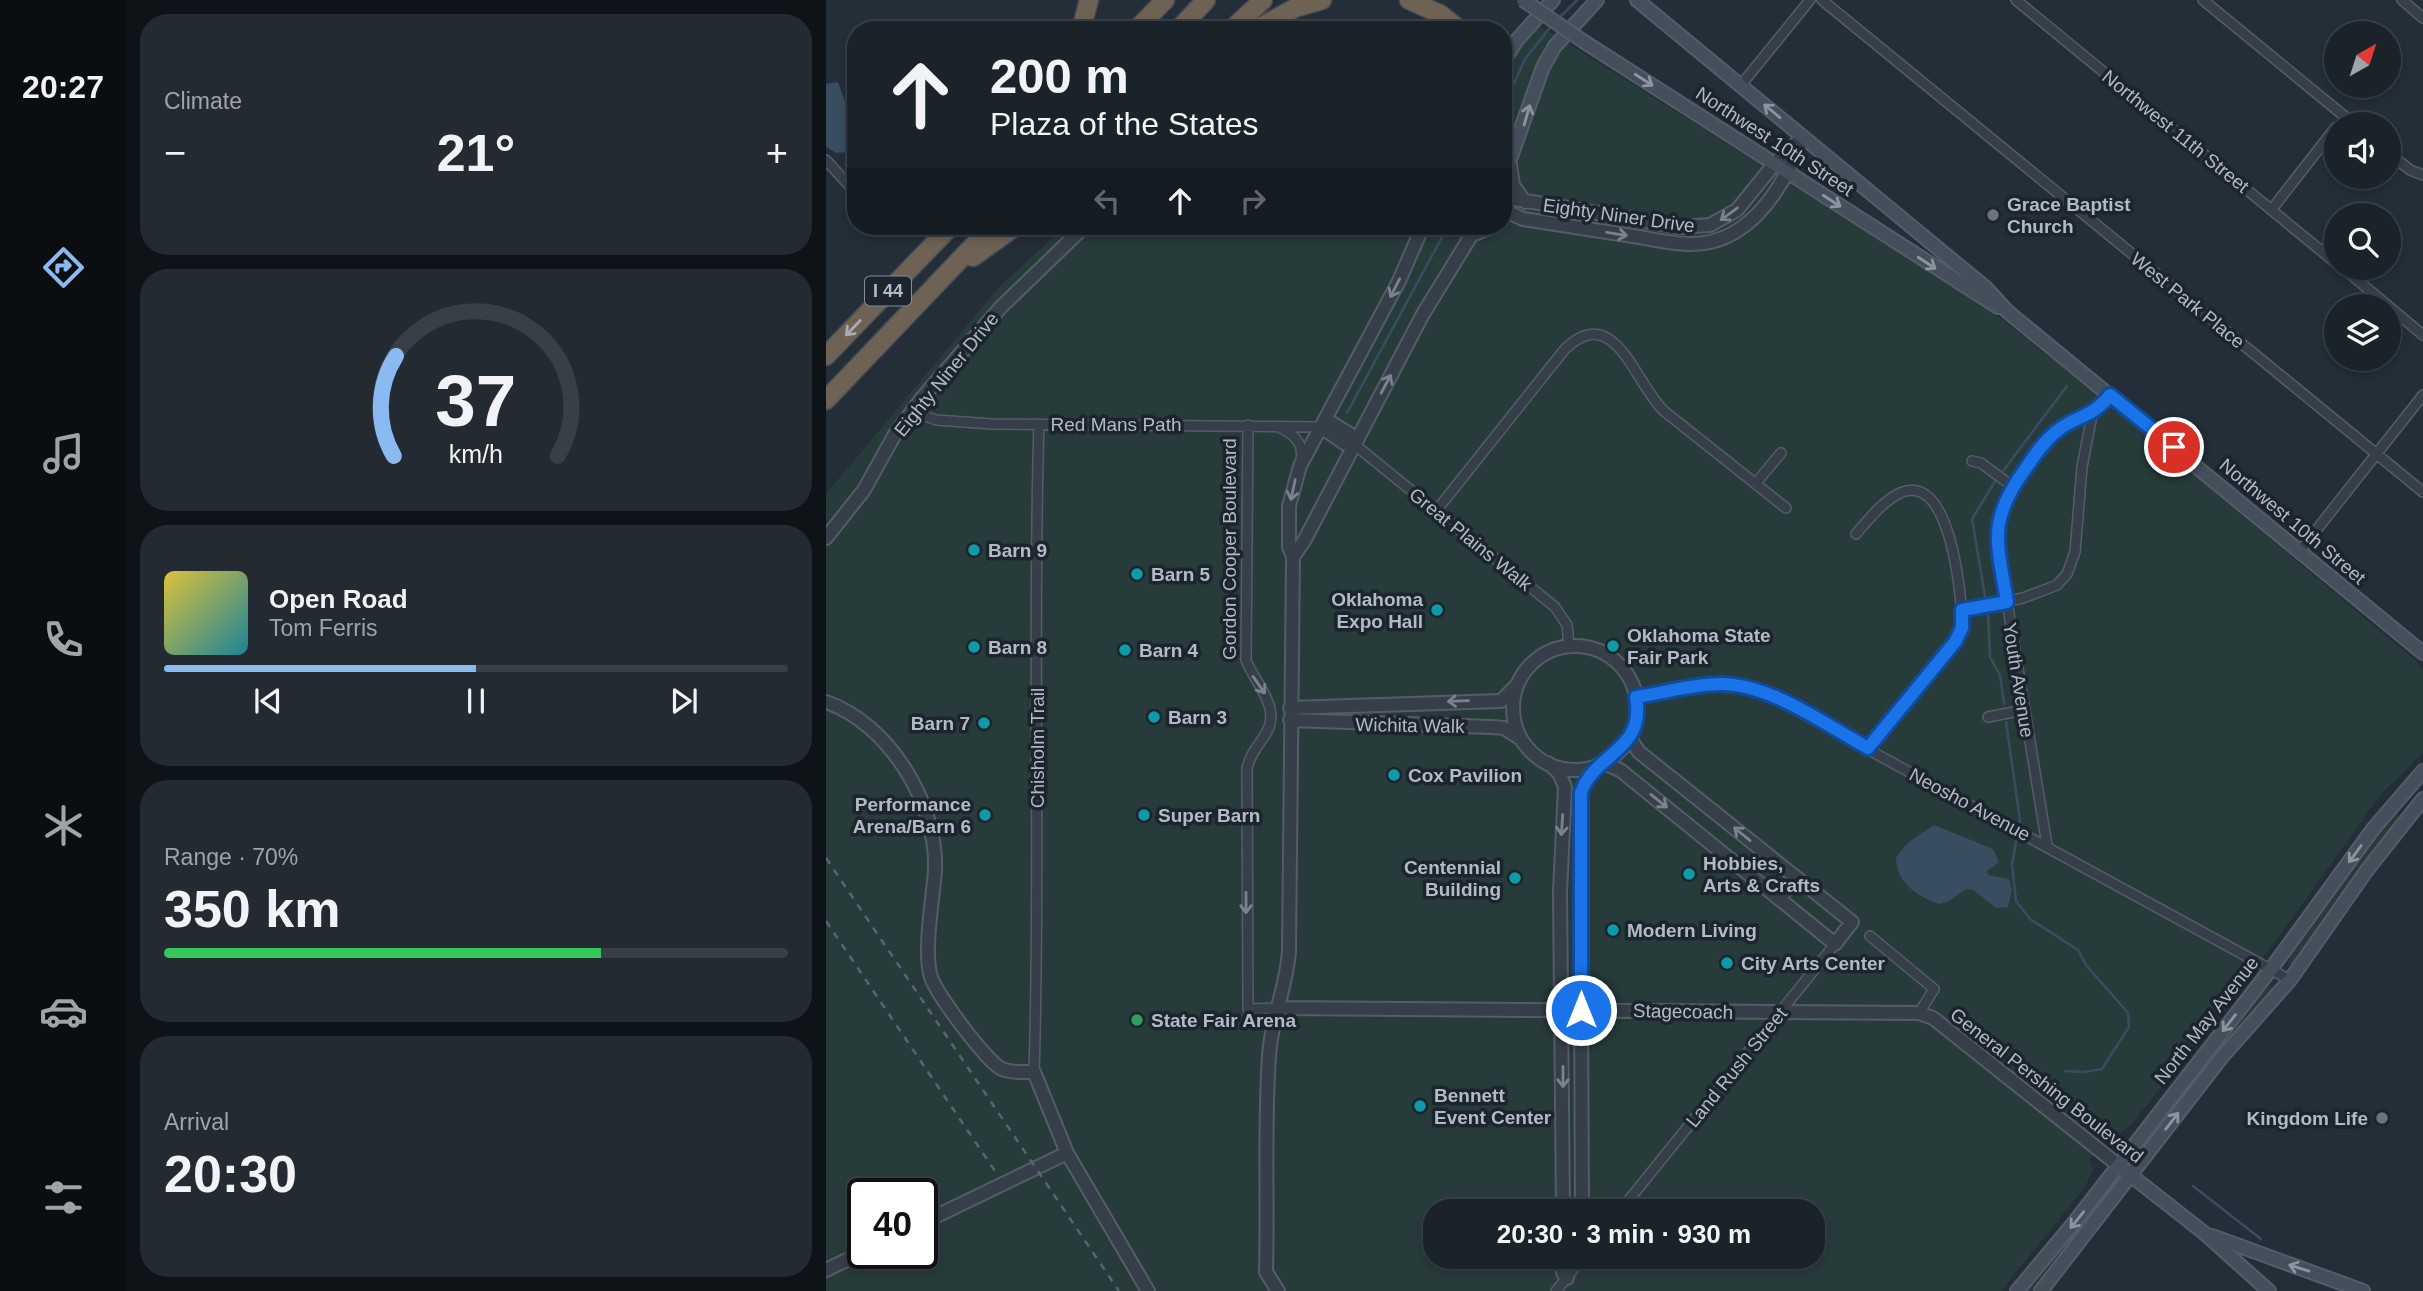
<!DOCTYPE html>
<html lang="en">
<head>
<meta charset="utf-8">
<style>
	:root { --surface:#1a222a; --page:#232a32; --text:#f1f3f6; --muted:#9fa4a8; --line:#383f47; --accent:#8bbaf1 }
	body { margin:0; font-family:Helvetica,sans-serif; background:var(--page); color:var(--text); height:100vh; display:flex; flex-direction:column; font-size:26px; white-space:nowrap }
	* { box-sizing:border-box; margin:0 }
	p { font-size:23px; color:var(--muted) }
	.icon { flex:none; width:38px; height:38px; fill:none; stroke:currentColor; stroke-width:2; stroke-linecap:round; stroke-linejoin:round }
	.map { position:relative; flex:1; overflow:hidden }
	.panel { display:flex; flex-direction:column; gap:14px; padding:14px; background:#0e1317; width:700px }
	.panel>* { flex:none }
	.guide { position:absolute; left:21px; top:21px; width:665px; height:214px; border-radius:28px; box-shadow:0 4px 10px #0003,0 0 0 2px var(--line); background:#1a222a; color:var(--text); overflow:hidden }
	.needle { width:46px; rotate:39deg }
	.fabs { position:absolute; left:1498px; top:21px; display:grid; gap:14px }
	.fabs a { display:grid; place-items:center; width:77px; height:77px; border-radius:50%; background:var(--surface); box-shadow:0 4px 10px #0003,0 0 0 2px var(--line); font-size:35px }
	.speed { position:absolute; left:21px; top:1178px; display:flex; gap:14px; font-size:35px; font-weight:700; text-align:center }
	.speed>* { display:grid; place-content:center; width:91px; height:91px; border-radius:50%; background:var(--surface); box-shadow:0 4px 10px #0003,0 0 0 2px var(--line); line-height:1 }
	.speed .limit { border:4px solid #111; border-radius:10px; background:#fff; color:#111 }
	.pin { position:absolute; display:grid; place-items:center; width:60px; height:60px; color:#fff; margin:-30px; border:4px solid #fff; border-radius:50%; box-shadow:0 2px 7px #0007 }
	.me { position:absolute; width:77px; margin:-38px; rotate:0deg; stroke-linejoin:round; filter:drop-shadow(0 0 5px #0008) }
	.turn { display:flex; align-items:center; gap:24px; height:147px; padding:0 28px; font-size:32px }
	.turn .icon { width:91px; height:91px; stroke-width:2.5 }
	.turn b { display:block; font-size:49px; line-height:60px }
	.lanes { display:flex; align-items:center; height:66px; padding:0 28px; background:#0003; justify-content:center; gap:35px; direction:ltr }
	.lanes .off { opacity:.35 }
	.big { font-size:52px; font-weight:800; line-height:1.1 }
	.panel .card { flex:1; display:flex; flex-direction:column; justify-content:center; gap:10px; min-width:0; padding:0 24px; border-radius:28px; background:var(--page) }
	.panel .dial { align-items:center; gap:0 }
	.dial svg { height:182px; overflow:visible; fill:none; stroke:var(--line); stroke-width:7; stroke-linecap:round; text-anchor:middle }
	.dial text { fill:var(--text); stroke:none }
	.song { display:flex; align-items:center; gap:21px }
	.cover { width:84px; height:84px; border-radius:10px; background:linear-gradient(135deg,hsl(50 70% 55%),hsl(190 70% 35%)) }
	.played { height:7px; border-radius:4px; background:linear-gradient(90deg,var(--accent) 50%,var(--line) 50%) }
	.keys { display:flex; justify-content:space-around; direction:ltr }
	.heat { display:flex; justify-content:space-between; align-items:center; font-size:38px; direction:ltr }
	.charge { height:10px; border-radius:5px; background:linear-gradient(90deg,#34c759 70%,var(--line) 0) }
	.trip { position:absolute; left:597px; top:1199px; width:402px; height:70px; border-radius:28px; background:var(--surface); box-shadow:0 4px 10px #0003,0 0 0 2px var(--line); font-weight:800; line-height:70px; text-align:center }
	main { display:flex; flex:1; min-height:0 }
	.dock { display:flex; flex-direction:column; width:126px; justify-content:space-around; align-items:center; background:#0a0e11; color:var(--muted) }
	.dock .icon { width:49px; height:49px }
	.dock .active { color:var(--accent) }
	.dock b { font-size:32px; color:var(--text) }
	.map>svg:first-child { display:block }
	.green { fill:#263b3a; fill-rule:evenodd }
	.water { fill:#394d61 }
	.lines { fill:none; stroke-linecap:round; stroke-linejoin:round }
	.stream { stroke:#394d61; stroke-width:2.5 }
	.minor-casing { stroke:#545d67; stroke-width:12 }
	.tertiary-casing { stroke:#545d67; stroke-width:16 }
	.secondary-casing { stroke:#545d67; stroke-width:16 }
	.motorway-casing { stroke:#414a54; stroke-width:21 }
	.minor { stroke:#363f49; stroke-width:9 }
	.tertiary { stroke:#363f49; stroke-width:12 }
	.secondary { stroke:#454f5c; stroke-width:12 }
	.motorway { stroke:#6e6254; stroke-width:18 }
	.rail { stroke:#596470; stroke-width:2.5; stroke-dasharray:7 7; stroke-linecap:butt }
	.secondary-bridge-casing { stroke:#545d67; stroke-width:16; stroke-linecap:butt }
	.secondary-bridge { stroke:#454f5c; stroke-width:12 }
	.oneway { stroke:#8b95a0 }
	.oneway2 { stroke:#7a838d }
	.oneway3 { stroke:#a7adb4 }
	.route-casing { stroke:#114b97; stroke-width:18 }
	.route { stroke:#1a73e8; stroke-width:12 }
	.worship-dot { fill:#6b7280; stroke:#1c242e; stroke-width:2.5 }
	.culture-dot { fill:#0f9aa8; stroke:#1c242e; stroke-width:2.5 }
	.leisure-dot { fill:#2e9e5b; stroke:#1c242e; stroke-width:2.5 }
	.labels { text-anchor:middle; stroke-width:7; stroke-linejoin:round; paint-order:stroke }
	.shield { fill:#1c242e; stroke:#848d98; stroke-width:2 }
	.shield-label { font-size:18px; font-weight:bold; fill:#b1bac5 }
	.street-label { font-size:19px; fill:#b1bac5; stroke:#1c242e }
	.poi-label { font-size:19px; font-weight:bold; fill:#b1bac5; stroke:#1c242e; text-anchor:start }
</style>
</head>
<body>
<main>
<nav class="dock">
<b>20:27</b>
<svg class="icon active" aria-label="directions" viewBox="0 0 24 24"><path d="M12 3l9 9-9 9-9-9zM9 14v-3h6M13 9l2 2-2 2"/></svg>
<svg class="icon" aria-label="music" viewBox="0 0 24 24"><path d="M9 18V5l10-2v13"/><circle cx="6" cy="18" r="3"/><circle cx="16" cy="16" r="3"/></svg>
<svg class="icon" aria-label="phone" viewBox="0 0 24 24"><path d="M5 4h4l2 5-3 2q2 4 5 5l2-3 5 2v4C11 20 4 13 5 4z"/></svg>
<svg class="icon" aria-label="climate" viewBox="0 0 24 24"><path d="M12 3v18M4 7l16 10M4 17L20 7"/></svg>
<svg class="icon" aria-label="car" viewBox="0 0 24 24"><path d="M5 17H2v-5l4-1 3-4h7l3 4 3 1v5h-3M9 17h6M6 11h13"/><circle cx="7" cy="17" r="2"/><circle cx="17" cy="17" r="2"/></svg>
<svg class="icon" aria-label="filters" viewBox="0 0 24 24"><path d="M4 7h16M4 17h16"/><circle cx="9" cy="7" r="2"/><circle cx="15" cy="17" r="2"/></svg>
</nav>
<section class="panel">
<div class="card"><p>Climate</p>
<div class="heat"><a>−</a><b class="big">21°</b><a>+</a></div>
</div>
<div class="card dial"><svg viewBox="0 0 100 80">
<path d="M14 69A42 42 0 1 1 86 69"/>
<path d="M14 69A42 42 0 0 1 15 25" stroke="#8bbaf1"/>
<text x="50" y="56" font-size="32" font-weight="700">37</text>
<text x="50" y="72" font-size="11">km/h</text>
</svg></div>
<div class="card">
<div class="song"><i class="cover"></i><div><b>Open Road</b><p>Tom Ferris</p></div></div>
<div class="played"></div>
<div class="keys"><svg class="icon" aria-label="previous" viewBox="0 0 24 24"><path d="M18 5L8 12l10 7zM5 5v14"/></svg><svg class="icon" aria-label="pause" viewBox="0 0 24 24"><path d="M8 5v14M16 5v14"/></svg><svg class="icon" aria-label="next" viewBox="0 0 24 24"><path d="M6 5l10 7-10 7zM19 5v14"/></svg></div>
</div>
<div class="card"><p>Range · 70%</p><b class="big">350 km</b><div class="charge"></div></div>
<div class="card"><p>Arrival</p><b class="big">20:30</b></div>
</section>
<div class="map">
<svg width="1597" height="1291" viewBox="0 0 1597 1291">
	<rect width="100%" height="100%" fill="#232e38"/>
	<!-- green -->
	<path class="green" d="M700,17L1162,308L1296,415L1589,660L1597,670V753L1555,794L1449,942L1318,1109C1309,1120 1300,1134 1284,1134L1263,1160L1267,1169L1259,1187L1175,1291H0V494L172,288L239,226H677V49ZM37,1194H96V1253H37ZM609,1211H987V1256H609Z
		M507,22L560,30H477Z
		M1569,815H1573L1571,823L1469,963L1461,966L1465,951L1554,828Z
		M1449,984V989L1318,1148L1373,1070L1436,990Z
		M1283,1187L1209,1291H1196Z"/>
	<!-- water -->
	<path class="water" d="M12,82L30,131L29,139L21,152L10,153L0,147V84Z
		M1108,825L1167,849L1173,862L1161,871L1162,875L1183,879L1186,890L1182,907L1170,908L1147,890L1140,889L1123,901L1113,904C1091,896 1070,883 1070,857L1083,842Z"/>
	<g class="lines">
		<!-- stream -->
		<path class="stream" d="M731,20L751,0
			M677,109L699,59L726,25
			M521,413L622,226
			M1159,596L1146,519L1168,483L1241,386
			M1162,615L1164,657L1174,675L1178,704
			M1180,722L1194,820L1186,864L1190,901L1204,919L1252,950L1260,965L1302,1013L1303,1027L1276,1069L1257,1072L1239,1071
			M1367,1186L1435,1239"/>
		<defs>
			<path id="minor" d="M996,0L1597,492
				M1190,0L1510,263
				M1377,0L1528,124
				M1576,0L1597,18
				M915,85L984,0
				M1563,153L1584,170L1597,175
				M0,160L30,193
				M1446,209L1510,127
				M1517,268L1597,335
				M86,411L110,420L166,424L495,427
				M422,425L420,660C429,684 457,708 439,735C432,746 423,756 421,769L422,1009L453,1008
				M452,427C467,433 478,442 475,460
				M529,445L729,607L741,625L743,646
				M1146,461L1155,463L1186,486
				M930,483L955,453
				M610,511L739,349C789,301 809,384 838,411L960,508
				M1030,534C1042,520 1057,501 1074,493C1124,471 1134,589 1136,617V628L1129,642L1042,748
				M1473,552L1597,395
				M1136,610L1197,598L1231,585L1241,574L1249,552L1256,467L1266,415
				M810,697C861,690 896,678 946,697L1464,980
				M1162,717L1198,710
				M1221,845L1176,571L1173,516L1181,494L1226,435L1240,425L1269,412L1284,395
				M1044,936L1108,989L1093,1013
				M208,1072C215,856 206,640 213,424
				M794,1211L1009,944
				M730,1291L758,1256"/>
			<path id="tertiary" d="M684,165L687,185L699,202
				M677,197L854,227L884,225L911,210L949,163L974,140
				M677,210L697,219C734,225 770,230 807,236C826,239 846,244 865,244C925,244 958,186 977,137
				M646,235L668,226
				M495,427L506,423L524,434L529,445
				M495,427L518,443L529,445
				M0,538L38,490L69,434L96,398L175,307L259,226
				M467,557L478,541L597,314L651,226
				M687 708a62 62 0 1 1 124 0a62 62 0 1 1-124 0Z
				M0,702C64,724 112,805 109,871C107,898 97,953 105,977C109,992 162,1064 176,1069C185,1073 198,1072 208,1072L241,1153L322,1291
				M464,708L675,701L690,686
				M464,720L666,727L678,728L695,739
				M722,763L733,773L739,787L734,892L737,1211
				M777,763L794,770L1009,944L1026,922L813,752L805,740L806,731
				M953,899L970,877
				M453,1008L1093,1013L1107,1018L1292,1165
				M756,1211L754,803L758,785L772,765
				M96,1223L241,1153
				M737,1256V1273L741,1278
				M757,1256V1258
				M0,1270L37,1252
				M452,1291L440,1272C442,1200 438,1128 443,1056C445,1019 461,987 463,950L467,557L463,547V506L474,466L573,281L597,226"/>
			<path id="secondary" d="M811,0L1160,288L1182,312L1597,653
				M760,43L1172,307
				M677,62L691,40L727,0
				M677,179L717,67L729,46L771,0
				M1298,1170L1377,1232L1443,1291
				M1386,1236L1537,1291
				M1191,1291L1247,1224L1445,969L1547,829L1597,771
				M1215,1291L1395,1058L1464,980L1541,870L1597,799"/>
			<path id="motorway" d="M583,0L614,14L634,30
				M255,30L263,0
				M310,30L339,0
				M352,30L380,0
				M405,30L437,0
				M429,30L469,8L496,0
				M147,257L190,226
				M0,356L125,226
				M0,400L166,226"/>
		</defs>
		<!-- minor casing -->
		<use href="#minor" class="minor-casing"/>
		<!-- tertiary casing -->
		<use href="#tertiary" class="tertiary-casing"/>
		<!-- secondary casing -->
		<use href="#secondary" class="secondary-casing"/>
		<!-- motorway casing -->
		<use href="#motorway" class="motorway-casing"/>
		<!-- minor -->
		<use href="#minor" class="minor"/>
		<!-- tertiary -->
		<use href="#tertiary" class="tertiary"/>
		<!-- secondary -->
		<use href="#secondary" class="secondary"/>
		<!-- motorway -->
		<use href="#motorway" class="motorway"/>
		<!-- rail -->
		<path class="rail" d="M0,858L293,1291
			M0,921L171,1174"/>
		<defs>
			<path id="secondary-bridge" d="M697,0L760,43"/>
		</defs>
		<!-- secondary-bridge casing -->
		<use href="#secondary-bridge" class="secondary-bridge-casing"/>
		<!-- secondary-bridge -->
		<use href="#secondary-bridge" class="secondary-bridge"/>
	</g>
	<!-- one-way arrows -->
	<defs><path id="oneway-shaft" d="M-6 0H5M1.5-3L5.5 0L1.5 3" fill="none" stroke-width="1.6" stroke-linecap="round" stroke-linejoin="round" transform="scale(1.75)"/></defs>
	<g class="oneway">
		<use href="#oneway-shaft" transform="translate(818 80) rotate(33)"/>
		<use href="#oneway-shaft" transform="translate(946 111) rotate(-140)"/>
		<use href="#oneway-shaft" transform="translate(701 115) rotate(-74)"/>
		<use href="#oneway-shaft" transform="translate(1006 201) rotate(33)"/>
		<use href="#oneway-shaft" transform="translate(1101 263) rotate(33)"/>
		<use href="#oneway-shaft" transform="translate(1529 854) rotate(126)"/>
		<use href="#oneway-shaft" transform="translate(1403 1023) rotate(128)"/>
		<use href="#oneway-shaft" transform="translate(1346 1121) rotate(-52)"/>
		<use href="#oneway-shaft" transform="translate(1251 1220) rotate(129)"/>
		<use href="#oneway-shaft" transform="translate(1473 1268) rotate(-163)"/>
	</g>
	<g class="oneway2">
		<use href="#oneway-shaft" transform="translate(903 214) rotate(144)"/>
		<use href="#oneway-shaft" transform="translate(791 234) rotate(9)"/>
		<use href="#oneway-shaft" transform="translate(569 288) rotate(117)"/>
		<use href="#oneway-shaft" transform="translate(560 384) rotate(-62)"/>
		<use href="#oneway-shaft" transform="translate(467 490) rotate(102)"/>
		<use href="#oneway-shaft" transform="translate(433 685) rotate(55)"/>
		<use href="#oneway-shaft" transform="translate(632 701) rotate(178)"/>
		<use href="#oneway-shaft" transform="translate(833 801) rotate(39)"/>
		<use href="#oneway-shaft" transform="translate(736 825) rotate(94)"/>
		<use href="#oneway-shaft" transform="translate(916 834) rotate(-141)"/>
		<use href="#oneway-shaft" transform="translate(420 903) rotate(90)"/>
		<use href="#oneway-shaft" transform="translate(737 1077) rotate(90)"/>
	</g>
	<use class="oneway3" href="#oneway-shaft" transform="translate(27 328) rotate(134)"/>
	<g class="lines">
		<defs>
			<path id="route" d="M755,1010V793C768,753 820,751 810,697C837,693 867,684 895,684C947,685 998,724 1042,748L1129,642L1136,628V610L1181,602C1171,541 1161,521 1200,468C1209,455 1218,441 1231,431C1252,414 1265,419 1284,395L1348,447"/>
		</defs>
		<!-- route casing -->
		<use href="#route" class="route-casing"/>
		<!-- route -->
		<use href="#route" class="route"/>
	</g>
	<!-- markers -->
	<g class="worship-dot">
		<circle cx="1167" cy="215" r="7"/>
		<circle cx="1556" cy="1118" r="7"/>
	</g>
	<g class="culture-dot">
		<circle cx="148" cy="550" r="7"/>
		<circle cx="311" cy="574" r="7"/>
		<circle cx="611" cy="610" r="7"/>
		<circle cx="787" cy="646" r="7"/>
		<circle cx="148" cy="647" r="7"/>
		<circle cx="299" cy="650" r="7"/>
		<circle cx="328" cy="717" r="7"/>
		<circle cx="158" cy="723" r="7"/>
		<circle cx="568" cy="775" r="7"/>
		<circle cx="159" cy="815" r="7"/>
		<circle cx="318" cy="815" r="7"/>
		<circle cx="863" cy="874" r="7"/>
		<circle cx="689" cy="878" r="7"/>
		<circle cx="787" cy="930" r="7"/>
		<circle cx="901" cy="963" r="7"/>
		<circle cx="594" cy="1106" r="7"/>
	</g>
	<circle class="leisure-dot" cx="311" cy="1020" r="7"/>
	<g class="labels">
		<!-- shield labels -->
		<rect class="shield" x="39" y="276.5" width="46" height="29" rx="5"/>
		<g class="shield-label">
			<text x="62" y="297">I 44</text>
		</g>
		<!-- street labels -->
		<g class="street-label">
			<text transform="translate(1350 131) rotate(39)" y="7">Northwest 11th Street</text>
			<text transform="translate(949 141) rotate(33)" y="7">Northwest 10th Street</text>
			<text transform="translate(793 215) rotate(8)" y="7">Eighty Niner Drive</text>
			<text transform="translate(1362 300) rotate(39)" y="7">West Park Place</text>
			<text transform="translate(120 374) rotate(-51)" y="7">Eighty Niner Drive</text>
			<text x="290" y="431">Red Mans Path</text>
			<text transform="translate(1467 521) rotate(40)" y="7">Northwest 10th Street</text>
			<text transform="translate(645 539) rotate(39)" y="7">Great Plains Walk</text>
			<text transform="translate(403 549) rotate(-90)" y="7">Gordon Cooper Boulevard</text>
			<text transform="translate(1193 680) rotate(81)" y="7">Youth Avenue</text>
			<text transform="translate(584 725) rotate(1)" y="7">Wichita Walk</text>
			<text transform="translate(211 748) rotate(-90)" y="7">Chisholm Trail</text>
			<text transform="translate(1144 804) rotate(28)" y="7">Neosho Avenue</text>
			<text transform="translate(857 1011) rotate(1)" y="7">Stagecoach</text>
			<text transform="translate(1380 1020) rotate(-52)" y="7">North May Avenue</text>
			<text transform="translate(910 1067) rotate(-51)" y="7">Land Rush Street</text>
			<text transform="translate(1221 1085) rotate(38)" y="7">General Pershing Boulevard</text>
		</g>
		<!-- poi labels -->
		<g class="poi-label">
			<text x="1181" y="211">Grace Baptist<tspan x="1181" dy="22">Church</tspan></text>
			<text x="162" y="557">Barn 9</text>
			<text x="325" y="581">Barn 5</text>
			<text x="597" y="606" text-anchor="end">Oklahoma<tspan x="597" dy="22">Expo Hall</tspan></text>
			<text x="801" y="642">Oklahoma State<tspan x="801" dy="22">Fair Park</tspan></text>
			<text x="162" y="654">Barn 8</text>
			<text x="313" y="657">Barn 4</text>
			<text x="342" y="724">Barn 3</text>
			<text x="144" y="730" text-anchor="end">Barn 7</text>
			<text x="582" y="782">Cox Pavilion</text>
			<text x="145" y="811" text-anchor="end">Performance<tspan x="145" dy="22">Arena/Barn 6</tspan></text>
			<text x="332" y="822">Super Barn</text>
			<text x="877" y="870">Hobbies,<tspan x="877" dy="22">Arts &amp; Crafts</tspan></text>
			<text x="675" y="874" text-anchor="end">Centennial<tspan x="675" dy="22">Building</tspan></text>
			<text x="801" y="937">Modern Living</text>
			<text x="915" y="970">City Arts Center</text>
			<text x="325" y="1027">State Fair Arena</text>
			<text x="608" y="1102">Bennett<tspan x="608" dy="22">Event Center</tspan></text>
			<text x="1542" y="1125" text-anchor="end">Kingdom Life</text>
		</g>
	</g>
</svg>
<div class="fabs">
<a><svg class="needle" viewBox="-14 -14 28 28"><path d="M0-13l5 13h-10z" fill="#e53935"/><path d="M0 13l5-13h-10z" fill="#9fa4a8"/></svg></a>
<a><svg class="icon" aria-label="sound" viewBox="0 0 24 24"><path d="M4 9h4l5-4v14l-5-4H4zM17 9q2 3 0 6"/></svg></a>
<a><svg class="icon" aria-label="search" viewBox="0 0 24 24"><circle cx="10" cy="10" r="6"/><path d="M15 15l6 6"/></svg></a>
<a><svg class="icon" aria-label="layers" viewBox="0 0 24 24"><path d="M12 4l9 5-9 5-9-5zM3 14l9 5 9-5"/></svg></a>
</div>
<div class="speed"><div class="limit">40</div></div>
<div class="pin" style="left:1348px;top:447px;background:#d93025"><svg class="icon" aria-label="arrive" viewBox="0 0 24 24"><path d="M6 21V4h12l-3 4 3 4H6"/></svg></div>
<svg class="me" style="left:755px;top:1010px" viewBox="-20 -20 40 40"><circle r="17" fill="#1a73e8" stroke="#fff" stroke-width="3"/><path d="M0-11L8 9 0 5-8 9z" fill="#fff"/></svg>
<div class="trip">20:30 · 3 min · 930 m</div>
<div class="guide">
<div class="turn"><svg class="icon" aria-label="ahead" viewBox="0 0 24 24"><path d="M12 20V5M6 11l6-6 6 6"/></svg><div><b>200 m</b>Plaza of the States</div></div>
<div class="lanes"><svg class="icon off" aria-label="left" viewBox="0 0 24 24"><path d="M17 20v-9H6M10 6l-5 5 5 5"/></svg><svg class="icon" aria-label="ahead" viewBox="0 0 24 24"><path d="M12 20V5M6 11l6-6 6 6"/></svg><svg class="icon off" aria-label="right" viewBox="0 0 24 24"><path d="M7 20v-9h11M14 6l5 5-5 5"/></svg></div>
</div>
</div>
</main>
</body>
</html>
